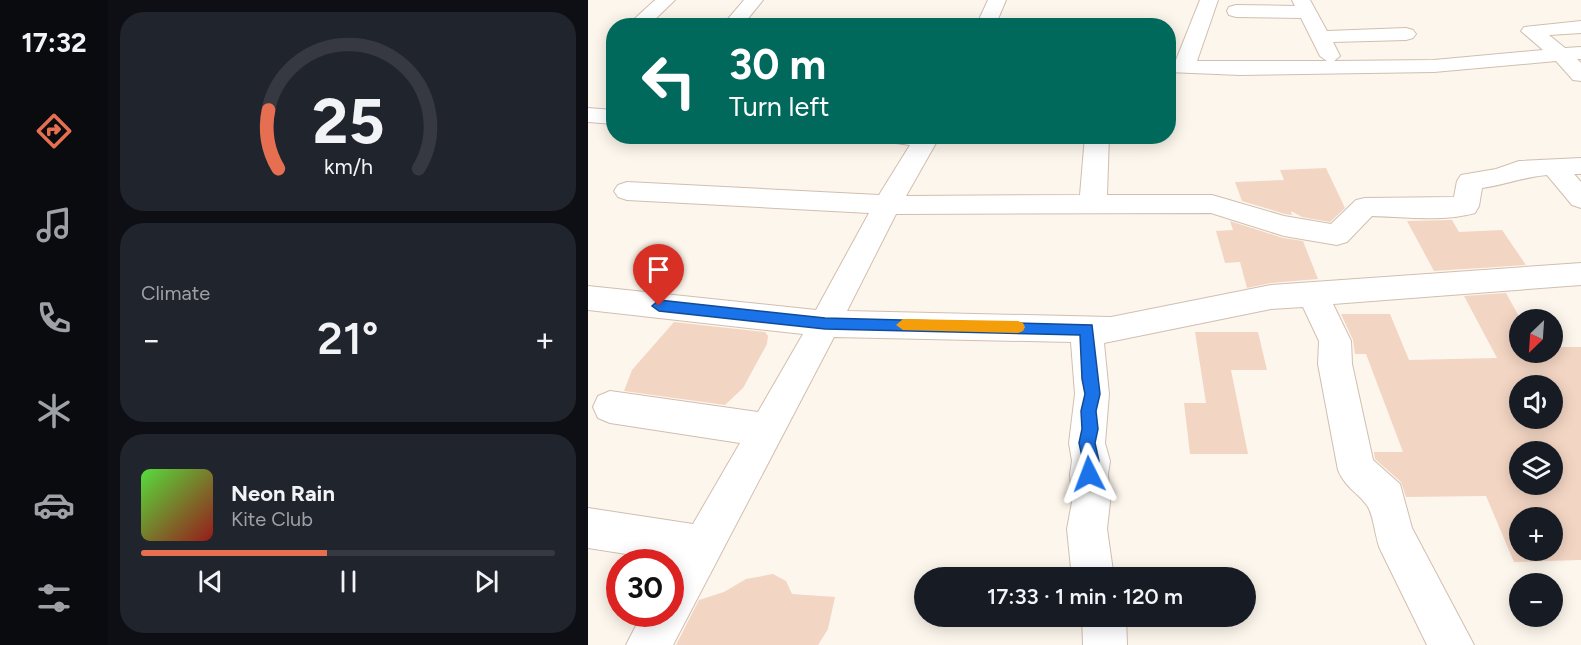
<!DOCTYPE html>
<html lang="en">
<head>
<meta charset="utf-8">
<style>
	:root { --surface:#171b24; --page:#20242c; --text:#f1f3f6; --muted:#9ea1a6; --line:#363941; --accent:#e76f51 }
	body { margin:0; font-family:Figtree,sans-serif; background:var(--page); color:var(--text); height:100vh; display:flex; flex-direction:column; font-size:22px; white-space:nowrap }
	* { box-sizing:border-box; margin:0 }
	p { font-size:20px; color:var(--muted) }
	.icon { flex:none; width:33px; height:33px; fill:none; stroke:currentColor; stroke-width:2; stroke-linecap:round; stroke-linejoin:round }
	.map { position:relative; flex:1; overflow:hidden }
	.sheet { display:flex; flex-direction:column; gap:12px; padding:12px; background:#0d0f14; width:480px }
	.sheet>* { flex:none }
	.top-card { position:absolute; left:18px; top:18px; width:570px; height:126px; border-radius:24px; box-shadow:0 3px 15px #0003; background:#00695c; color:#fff; overflow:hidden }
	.needle { width:39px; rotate:205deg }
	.fabs { position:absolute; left:921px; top:309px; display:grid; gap:12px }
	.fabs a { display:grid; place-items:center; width:54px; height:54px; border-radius:50%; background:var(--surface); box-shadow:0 3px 15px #0003; font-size:30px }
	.speed { position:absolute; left:18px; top:549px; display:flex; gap:12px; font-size:30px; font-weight:700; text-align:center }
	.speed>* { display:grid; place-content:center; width:78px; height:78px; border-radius:50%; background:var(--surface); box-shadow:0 3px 15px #0003; line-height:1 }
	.speed .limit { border:9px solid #d22; background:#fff; color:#111 }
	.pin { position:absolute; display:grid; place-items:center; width:51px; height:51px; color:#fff; margin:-62px -26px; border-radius:50% 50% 50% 0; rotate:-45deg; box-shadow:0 0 6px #0007 }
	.pin .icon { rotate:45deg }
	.me { position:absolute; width:66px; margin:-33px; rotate:357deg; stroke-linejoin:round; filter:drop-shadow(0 0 4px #0008) }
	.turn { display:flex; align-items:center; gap:21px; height:126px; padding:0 24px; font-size:27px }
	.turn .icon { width:78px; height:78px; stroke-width:2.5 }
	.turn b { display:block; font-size:42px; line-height:51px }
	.big { font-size:45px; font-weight:600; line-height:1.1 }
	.sheet .tile { flex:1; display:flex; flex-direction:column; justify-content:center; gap:9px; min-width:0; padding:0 21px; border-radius:24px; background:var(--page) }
	.sheet .dial { align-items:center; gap:0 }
	.dial svg { height:156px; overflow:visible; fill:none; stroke:var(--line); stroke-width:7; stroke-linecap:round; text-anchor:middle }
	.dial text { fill:var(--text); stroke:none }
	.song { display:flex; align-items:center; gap:18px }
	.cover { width:72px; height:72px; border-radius:9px; background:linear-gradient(135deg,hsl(110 70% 55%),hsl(0 70% 35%)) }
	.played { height:6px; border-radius:3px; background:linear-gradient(90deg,var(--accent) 45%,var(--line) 45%) }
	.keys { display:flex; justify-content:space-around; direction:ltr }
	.heat { display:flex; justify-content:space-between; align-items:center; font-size:33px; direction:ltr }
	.trip { position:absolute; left:326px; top:567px; width:342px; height:60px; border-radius:30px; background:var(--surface); box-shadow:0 3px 15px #0003; font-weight:600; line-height:60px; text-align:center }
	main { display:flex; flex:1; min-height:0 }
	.tabs { display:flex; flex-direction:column; width:108px; justify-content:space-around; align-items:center; background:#090b0e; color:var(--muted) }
	.tabs .icon { width:42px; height:42px }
	.tabs .active { color:var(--accent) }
	.tabs b { font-size:27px; color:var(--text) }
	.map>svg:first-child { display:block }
	.building { fill:#f3d5c3; fill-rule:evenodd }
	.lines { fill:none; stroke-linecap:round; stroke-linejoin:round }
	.minor-casing { stroke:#d1beb0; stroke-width:2 }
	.minor { fill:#fff; fill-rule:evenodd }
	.route { fill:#1a73e8; stroke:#114b97; stroke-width:1.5 }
	.slow { fill:#f59e0b }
</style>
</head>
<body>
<main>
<nav class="tabs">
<b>17:32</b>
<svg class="icon active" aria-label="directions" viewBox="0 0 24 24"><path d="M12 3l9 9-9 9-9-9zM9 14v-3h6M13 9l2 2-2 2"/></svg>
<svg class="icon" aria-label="music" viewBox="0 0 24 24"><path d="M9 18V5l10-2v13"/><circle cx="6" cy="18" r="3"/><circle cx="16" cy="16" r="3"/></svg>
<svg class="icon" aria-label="phone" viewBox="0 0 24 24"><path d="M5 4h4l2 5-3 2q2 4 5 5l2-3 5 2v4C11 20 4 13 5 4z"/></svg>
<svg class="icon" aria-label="climate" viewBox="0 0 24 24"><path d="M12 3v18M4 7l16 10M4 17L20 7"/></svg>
<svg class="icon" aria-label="car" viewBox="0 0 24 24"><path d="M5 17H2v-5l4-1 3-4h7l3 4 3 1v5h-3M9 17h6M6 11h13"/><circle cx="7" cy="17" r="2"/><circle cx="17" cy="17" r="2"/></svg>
<svg class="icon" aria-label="filters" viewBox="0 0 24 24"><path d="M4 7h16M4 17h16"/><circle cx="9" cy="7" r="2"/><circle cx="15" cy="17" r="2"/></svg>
</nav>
<section class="sheet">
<div class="tile dial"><svg viewBox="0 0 100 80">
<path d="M14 69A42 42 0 1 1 86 69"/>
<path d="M14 69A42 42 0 0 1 9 39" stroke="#e76f51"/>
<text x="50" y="56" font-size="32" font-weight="700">25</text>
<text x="50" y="72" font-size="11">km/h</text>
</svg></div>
<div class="tile"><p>Climate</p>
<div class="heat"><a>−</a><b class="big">21°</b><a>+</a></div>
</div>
<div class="tile">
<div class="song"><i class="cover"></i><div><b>Neon Rain</b><p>Kite Club</p></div></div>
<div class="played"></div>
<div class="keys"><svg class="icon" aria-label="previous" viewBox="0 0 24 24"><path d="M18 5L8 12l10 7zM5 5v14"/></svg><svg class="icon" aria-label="pause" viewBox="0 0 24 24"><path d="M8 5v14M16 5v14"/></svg><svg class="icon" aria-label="next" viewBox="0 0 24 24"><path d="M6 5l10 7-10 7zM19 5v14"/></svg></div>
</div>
</section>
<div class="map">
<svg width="993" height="645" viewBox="0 0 993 645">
	<rect width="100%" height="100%" fill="#fdf6ec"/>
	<!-- building -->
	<path class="building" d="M738,168L757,208L742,222L714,217L703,211L704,215L697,214L654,201L647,182L696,180L692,170Z
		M864,220L871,232L914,230L938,265L846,271L819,221Z
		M642,221L695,238L715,241L730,279L683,283L659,288L652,262L637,263L628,231L645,230Z
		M918,293L933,320L932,352H964V347H993V560L926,562L898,496L818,497L813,482L787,459L786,452H815L778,354H767L765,340L753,314H802L821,360L909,358L876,296ZM932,386H964V418H932ZM932,452H964V484H932ZM932,518H964V550H932Z
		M86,322L177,332L180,336L179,344L155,388L137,405L36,391L44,370Z
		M607,332H670L679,370H643L660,454H602L596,403H618Z
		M185,574L198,581L204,594L247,597L240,629L230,645H88L111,600L136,592L158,579Z"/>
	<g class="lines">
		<defs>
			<path id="minor" d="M67,0H87L60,26H46L43,22Z
				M156,0H175L154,26H134Z
				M400,0H418L407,26H388Z
				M612,0H630L609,61H739L732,56L713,18L648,17L641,15L639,11L641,7L648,5L707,6L704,0H722L739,31L818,28L825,30L828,34L825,38L818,40L745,42L752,56L746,61L846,60L955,50L933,31L936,27L993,21V33L961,35L977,48L993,47V59H989L993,63V81L985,80L968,61L846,72L652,75L580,72V60H588Z
				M0,108L26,110V124L0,122Z
				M290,136H352L318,196L492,195L497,136H521L519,195H624L696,216L743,224L768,200L777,198L866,197L869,181L873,175L908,169L931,161L993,158V174H986L993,182V208L984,205L959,175C936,177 916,185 894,188L891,206L887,213C855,222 817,217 784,216L759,242L749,245L696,236L623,213L308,214L259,311L523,317L683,285L993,263V285L745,304L763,341L764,364L785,460L812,484L824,528L886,645H839L792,549C787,537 786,517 780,507C771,493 758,489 750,470L730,364L731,341L715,307L683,309L516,343L521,394L517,443L522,461L520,474L522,502L519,529L526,578H484L479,529L484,502L482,474L484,461L481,443L487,394L483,342L246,337L85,645H38L54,614H82L83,561L0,548V508L105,524L152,443L22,423L10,418L5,407L10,396L22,391L170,412L215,334L0,310V286L228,310L281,213L39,200L30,197L26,191L30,185L39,182L291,195L322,145L294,141Z
				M494,616H538L539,645H495Z"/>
		</defs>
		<!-- minor casing -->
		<use href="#minor" class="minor-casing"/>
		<!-- minor -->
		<use href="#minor" class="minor"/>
	</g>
	<!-- route -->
	<path class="route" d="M71,300L237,318L504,325L512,394L508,411L510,429L507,443L511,461L506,480L501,482L495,480L492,474L495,461L491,443L494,429L493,411L497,394L494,379L492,335L237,329L71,311L64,306Z"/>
	<!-- slow -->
	<path class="slow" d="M315,319L430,321L435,323L437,327L435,331L430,333L315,330L308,325Z"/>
</svg>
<div class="fabs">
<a><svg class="needle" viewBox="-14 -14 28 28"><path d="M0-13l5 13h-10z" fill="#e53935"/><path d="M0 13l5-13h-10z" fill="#9ea1a6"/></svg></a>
<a><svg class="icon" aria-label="sound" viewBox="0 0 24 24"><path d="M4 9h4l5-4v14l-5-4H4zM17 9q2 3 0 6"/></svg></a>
<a><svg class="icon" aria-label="layers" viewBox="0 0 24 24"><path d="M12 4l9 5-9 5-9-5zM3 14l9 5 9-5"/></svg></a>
<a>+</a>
<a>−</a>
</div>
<div class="speed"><div class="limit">30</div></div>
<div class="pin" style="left:71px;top:306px;background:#d93025"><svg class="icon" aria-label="arrive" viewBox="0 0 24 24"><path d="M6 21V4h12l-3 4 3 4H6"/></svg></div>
<svg class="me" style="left:501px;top:474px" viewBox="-20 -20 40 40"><path d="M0-17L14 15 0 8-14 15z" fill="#1a73e8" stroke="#fff" stroke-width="4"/></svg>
<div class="trip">17:33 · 1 min · 120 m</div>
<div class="top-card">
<div class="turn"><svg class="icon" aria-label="left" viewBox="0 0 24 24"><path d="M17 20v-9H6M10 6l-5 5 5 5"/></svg><div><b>30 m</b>Turn left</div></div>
</div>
</div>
</main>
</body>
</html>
